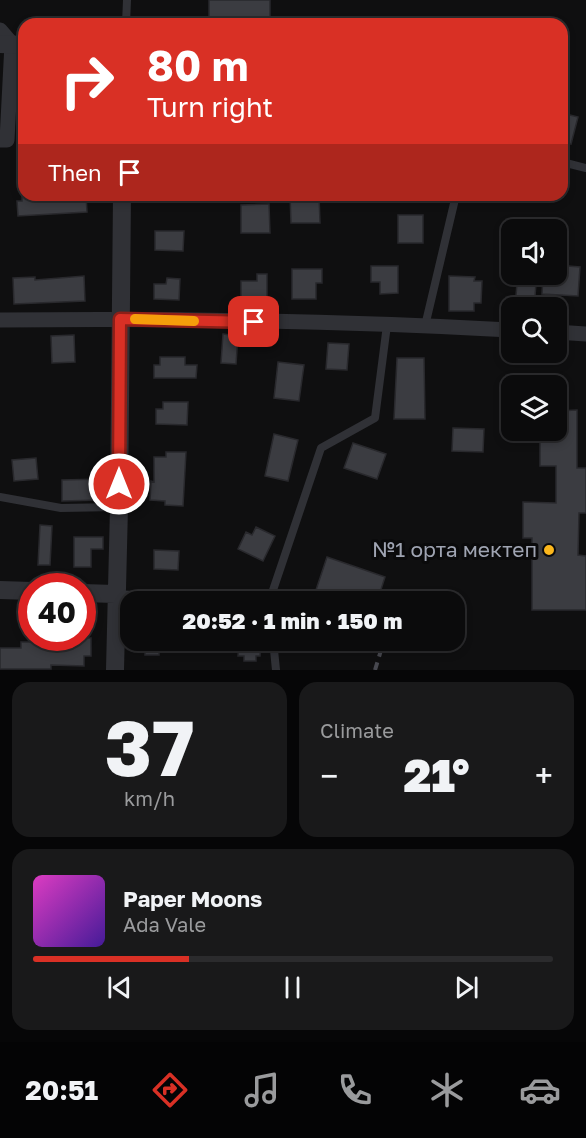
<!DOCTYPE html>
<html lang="en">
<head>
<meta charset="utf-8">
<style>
	:root { --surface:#0b0b0c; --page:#19191a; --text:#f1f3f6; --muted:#9a9b9d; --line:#2b2b2d; --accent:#d93025 }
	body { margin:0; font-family:"Golos Text",sans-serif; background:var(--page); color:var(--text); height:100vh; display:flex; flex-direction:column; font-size:22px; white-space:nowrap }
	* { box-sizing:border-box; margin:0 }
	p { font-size:20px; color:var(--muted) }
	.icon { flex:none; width:33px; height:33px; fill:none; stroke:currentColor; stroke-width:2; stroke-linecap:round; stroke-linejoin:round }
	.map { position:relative; height:670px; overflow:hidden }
	.sheet { display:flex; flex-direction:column; gap:12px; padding:12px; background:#060607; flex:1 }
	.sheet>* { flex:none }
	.guide { position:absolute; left:18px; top:18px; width:550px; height:183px; border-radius:18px; box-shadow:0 3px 9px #0003,0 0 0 2px var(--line); background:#d93025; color:#fff; overflow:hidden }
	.controls { position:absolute; left:501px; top:219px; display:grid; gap:12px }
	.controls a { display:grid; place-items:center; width:66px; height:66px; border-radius:12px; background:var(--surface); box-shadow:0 3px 9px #0003,0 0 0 2px var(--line); font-size:30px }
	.speed { position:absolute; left:18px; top:573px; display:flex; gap:12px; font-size:30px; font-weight:700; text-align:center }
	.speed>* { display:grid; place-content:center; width:78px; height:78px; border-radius:50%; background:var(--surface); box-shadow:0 3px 9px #0003,0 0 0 2px var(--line); line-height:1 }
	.speed .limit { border:9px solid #d22; background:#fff; color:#111 }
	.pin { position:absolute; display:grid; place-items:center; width:51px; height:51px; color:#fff; margin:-26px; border-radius:12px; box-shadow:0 3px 9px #0006 }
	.me { position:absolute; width:66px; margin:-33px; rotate:0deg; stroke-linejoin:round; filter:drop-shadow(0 0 4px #0008) }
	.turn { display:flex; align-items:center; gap:21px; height:126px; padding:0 30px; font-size:27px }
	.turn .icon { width:78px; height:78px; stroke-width:2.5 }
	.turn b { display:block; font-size:42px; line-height:51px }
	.then { display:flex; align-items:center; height:57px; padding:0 30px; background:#0003; gap:12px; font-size:22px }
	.big { font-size:45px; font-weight:800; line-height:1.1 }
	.sheet .widget { flex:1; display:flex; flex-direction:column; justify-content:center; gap:9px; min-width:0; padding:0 21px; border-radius:18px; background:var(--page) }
	.sheet .dial { align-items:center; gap:0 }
	.dial b { font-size:78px; line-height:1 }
	.song { display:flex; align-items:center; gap:18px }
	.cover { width:72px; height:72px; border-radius:9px; background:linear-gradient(135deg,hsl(310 70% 55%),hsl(260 70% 35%)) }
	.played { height:6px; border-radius:3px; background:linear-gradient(90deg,var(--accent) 30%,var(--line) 30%) }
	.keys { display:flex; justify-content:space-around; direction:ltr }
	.heat { display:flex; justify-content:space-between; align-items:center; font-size:33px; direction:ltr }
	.sheet .tiles { flex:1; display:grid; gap:12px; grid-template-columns:1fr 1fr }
	.widget:last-child { grid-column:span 2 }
	.trip { position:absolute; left:120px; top:591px; width:345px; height:60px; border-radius:18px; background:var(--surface); box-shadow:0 3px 9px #0003,0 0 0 2px var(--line); font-weight:800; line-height:60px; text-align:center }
	.dock { display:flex; height:96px; justify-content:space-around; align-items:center; background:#040405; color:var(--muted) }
	.dock .icon { width:42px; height:42px }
	.dock .current { color:var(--accent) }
	.dock b { font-size:27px; color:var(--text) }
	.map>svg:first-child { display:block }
	.building { fill:#3b3c41; stroke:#29292d; stroke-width:1.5 }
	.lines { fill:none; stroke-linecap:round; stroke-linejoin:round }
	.service { stroke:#303136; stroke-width:8 }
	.minor { stroke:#303136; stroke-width:15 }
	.tertiary { stroke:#303136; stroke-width:18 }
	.rail { stroke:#47484f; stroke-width:4; stroke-dasharray:8 6; stroke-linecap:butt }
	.route-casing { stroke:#8d1f18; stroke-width:15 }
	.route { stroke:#d93025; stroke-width:10 }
	.slow { stroke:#f59e0b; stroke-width:10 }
	.poi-dot { fill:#fcb71c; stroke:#0a0a0b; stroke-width:2 }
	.labels { text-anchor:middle; stroke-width:6; stroke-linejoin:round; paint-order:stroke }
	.poi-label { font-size:21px; fill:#9fa4b2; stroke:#0a0a0b; text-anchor:end }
</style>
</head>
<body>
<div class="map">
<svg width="586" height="670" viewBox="0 0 586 670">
	<rect width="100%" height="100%" fill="#0f0f10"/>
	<!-- building -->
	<path class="building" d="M209,0H270V24H209Z
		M562,113L578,117L571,144L562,142Z
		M22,195H86L87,212L18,216L17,201H22Z
		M290,195H319L320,223H291Z
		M269,204L270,233H241V205Z
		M398,215H423V243H398Z
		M155,231H184L183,251L155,250Z
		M556,265L580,267L578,296L542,294L543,274H556Z
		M371,266H398V293L380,294V282H371Z
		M292,269H322V283H316V299H292Z
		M257,274H267V310H258L257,298H241V281H257Z
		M84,276L85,301L14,304L13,278L35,277V280Z
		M449,276L475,277L474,281H482L481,303H474V311H449Z
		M167,278L180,279L179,300L154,299V284H166Z
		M517,283L536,284L534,308H515Z
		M223,334L238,336L236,364L221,363Z
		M74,335L75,362L52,363L51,336Z
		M328,343L349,344L347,370L326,369Z
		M160,357H185V365H197L196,378H154V365H160Z
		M397,358H424L425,419H394Z
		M278,362L304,365L299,401L274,398Z
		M163,402H188L187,425L156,424V409H163Z
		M577,410V468H586V513H579L578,555L586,556V610H532V538H523V502L556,503V466H540V430H556V411Z
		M453,428L484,429L483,452L452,451Z
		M274,434L298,440L288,481L265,476Z
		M353,443L386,454L377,479L344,468Z
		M166,452H186L183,506L165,505V501L150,500L151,481L154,482V457H166Z
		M36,458L38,479L14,481L12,460Z
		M101,479V500L62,501V480Z
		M40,525L52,526L50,565H38Z
		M256,527L275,536L263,561L238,549L246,532L252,535Z
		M74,537H103V549H91V567H74Z
		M154,550L179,551L178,570L154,569Z
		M327,557L385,577L377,602H312Z
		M70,638H91V656H84V666L51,665V669H0V648H21V642H70Z
		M145,640H159V655H145Z
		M239,640H261L260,656H256V661H244V656H238Z"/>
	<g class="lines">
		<!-- service -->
		<path class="service" d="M126,24L127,0
			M562,162L586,168
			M425,326L456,195
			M0,497L61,508L118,507
			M116,594L253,602
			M269,602L321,448L375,418L387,325
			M273,640L276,670"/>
		<!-- minor -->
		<path class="minor" d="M0,30L12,44L7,140H0
			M0,320C170,318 341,321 512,330
			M556,332L586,334"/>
		<!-- tertiary -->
		<path class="tertiary" d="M0,44L24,45
			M0,590L32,591
			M82,593L115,594
			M115,670L119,507L122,195"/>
		<!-- rail -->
		<path class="rail" d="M375,670L382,647"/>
	</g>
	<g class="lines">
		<defs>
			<path id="route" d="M119,484L120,319L254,322"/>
		</defs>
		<!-- route casing -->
		<use href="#route" class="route-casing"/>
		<!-- route -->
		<use href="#route" class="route"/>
		<!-- slow -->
		<path class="slow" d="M135,319L194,321"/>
	</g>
	<!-- markers -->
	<circle class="poi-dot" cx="549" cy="550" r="6"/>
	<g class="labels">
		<!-- poi labels -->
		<g class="poi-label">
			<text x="537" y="557">№1 орта мектеп</text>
		</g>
	</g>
</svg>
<div class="controls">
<a><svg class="icon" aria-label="sound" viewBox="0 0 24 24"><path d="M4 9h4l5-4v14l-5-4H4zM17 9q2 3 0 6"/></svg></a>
<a><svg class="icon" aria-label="search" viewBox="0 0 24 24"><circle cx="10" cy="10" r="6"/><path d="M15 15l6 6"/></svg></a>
<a><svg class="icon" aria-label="layers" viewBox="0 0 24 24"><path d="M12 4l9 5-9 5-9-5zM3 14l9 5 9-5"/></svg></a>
</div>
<div class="speed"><div class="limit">40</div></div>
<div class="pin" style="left:254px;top:322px;background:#d93025"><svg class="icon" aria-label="arrive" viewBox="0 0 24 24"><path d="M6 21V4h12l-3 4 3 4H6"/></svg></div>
<svg class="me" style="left:119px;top:484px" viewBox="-20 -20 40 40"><circle r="17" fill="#d93025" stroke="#fff" stroke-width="3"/><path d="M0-11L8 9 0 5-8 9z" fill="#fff"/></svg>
<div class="trip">20:52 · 1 min · 150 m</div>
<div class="guide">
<div class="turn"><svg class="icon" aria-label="right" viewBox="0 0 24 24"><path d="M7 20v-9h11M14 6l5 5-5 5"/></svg><div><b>80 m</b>Turn right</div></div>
<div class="then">Then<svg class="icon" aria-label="arrive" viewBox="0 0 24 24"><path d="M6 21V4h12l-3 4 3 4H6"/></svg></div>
</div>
</div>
<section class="sheet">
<div class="tiles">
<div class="widget dial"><b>37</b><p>km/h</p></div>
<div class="widget"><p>Climate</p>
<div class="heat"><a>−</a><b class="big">21°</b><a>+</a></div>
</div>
<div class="widget">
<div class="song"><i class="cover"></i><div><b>Paper Moons</b><p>Ada Vale</p></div></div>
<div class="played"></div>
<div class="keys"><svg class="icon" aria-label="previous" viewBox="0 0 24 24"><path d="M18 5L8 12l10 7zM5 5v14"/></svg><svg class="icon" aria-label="pause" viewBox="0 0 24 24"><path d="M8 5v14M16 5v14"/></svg><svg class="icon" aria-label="next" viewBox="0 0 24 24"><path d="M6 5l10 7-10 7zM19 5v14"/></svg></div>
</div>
</div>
</section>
<nav class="dock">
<b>20:51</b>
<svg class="icon current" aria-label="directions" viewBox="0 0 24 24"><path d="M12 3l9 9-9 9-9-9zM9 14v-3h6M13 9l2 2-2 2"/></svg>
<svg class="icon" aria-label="music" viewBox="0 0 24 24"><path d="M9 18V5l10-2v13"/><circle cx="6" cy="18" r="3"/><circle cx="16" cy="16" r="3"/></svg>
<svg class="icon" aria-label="phone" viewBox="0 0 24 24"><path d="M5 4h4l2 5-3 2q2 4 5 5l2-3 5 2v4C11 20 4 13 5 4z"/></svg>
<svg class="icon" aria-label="climate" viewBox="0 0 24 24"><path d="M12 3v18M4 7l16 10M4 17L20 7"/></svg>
<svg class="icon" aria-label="car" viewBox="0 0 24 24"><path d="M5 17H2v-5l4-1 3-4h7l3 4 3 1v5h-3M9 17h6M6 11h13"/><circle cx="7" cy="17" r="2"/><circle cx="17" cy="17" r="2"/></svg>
</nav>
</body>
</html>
